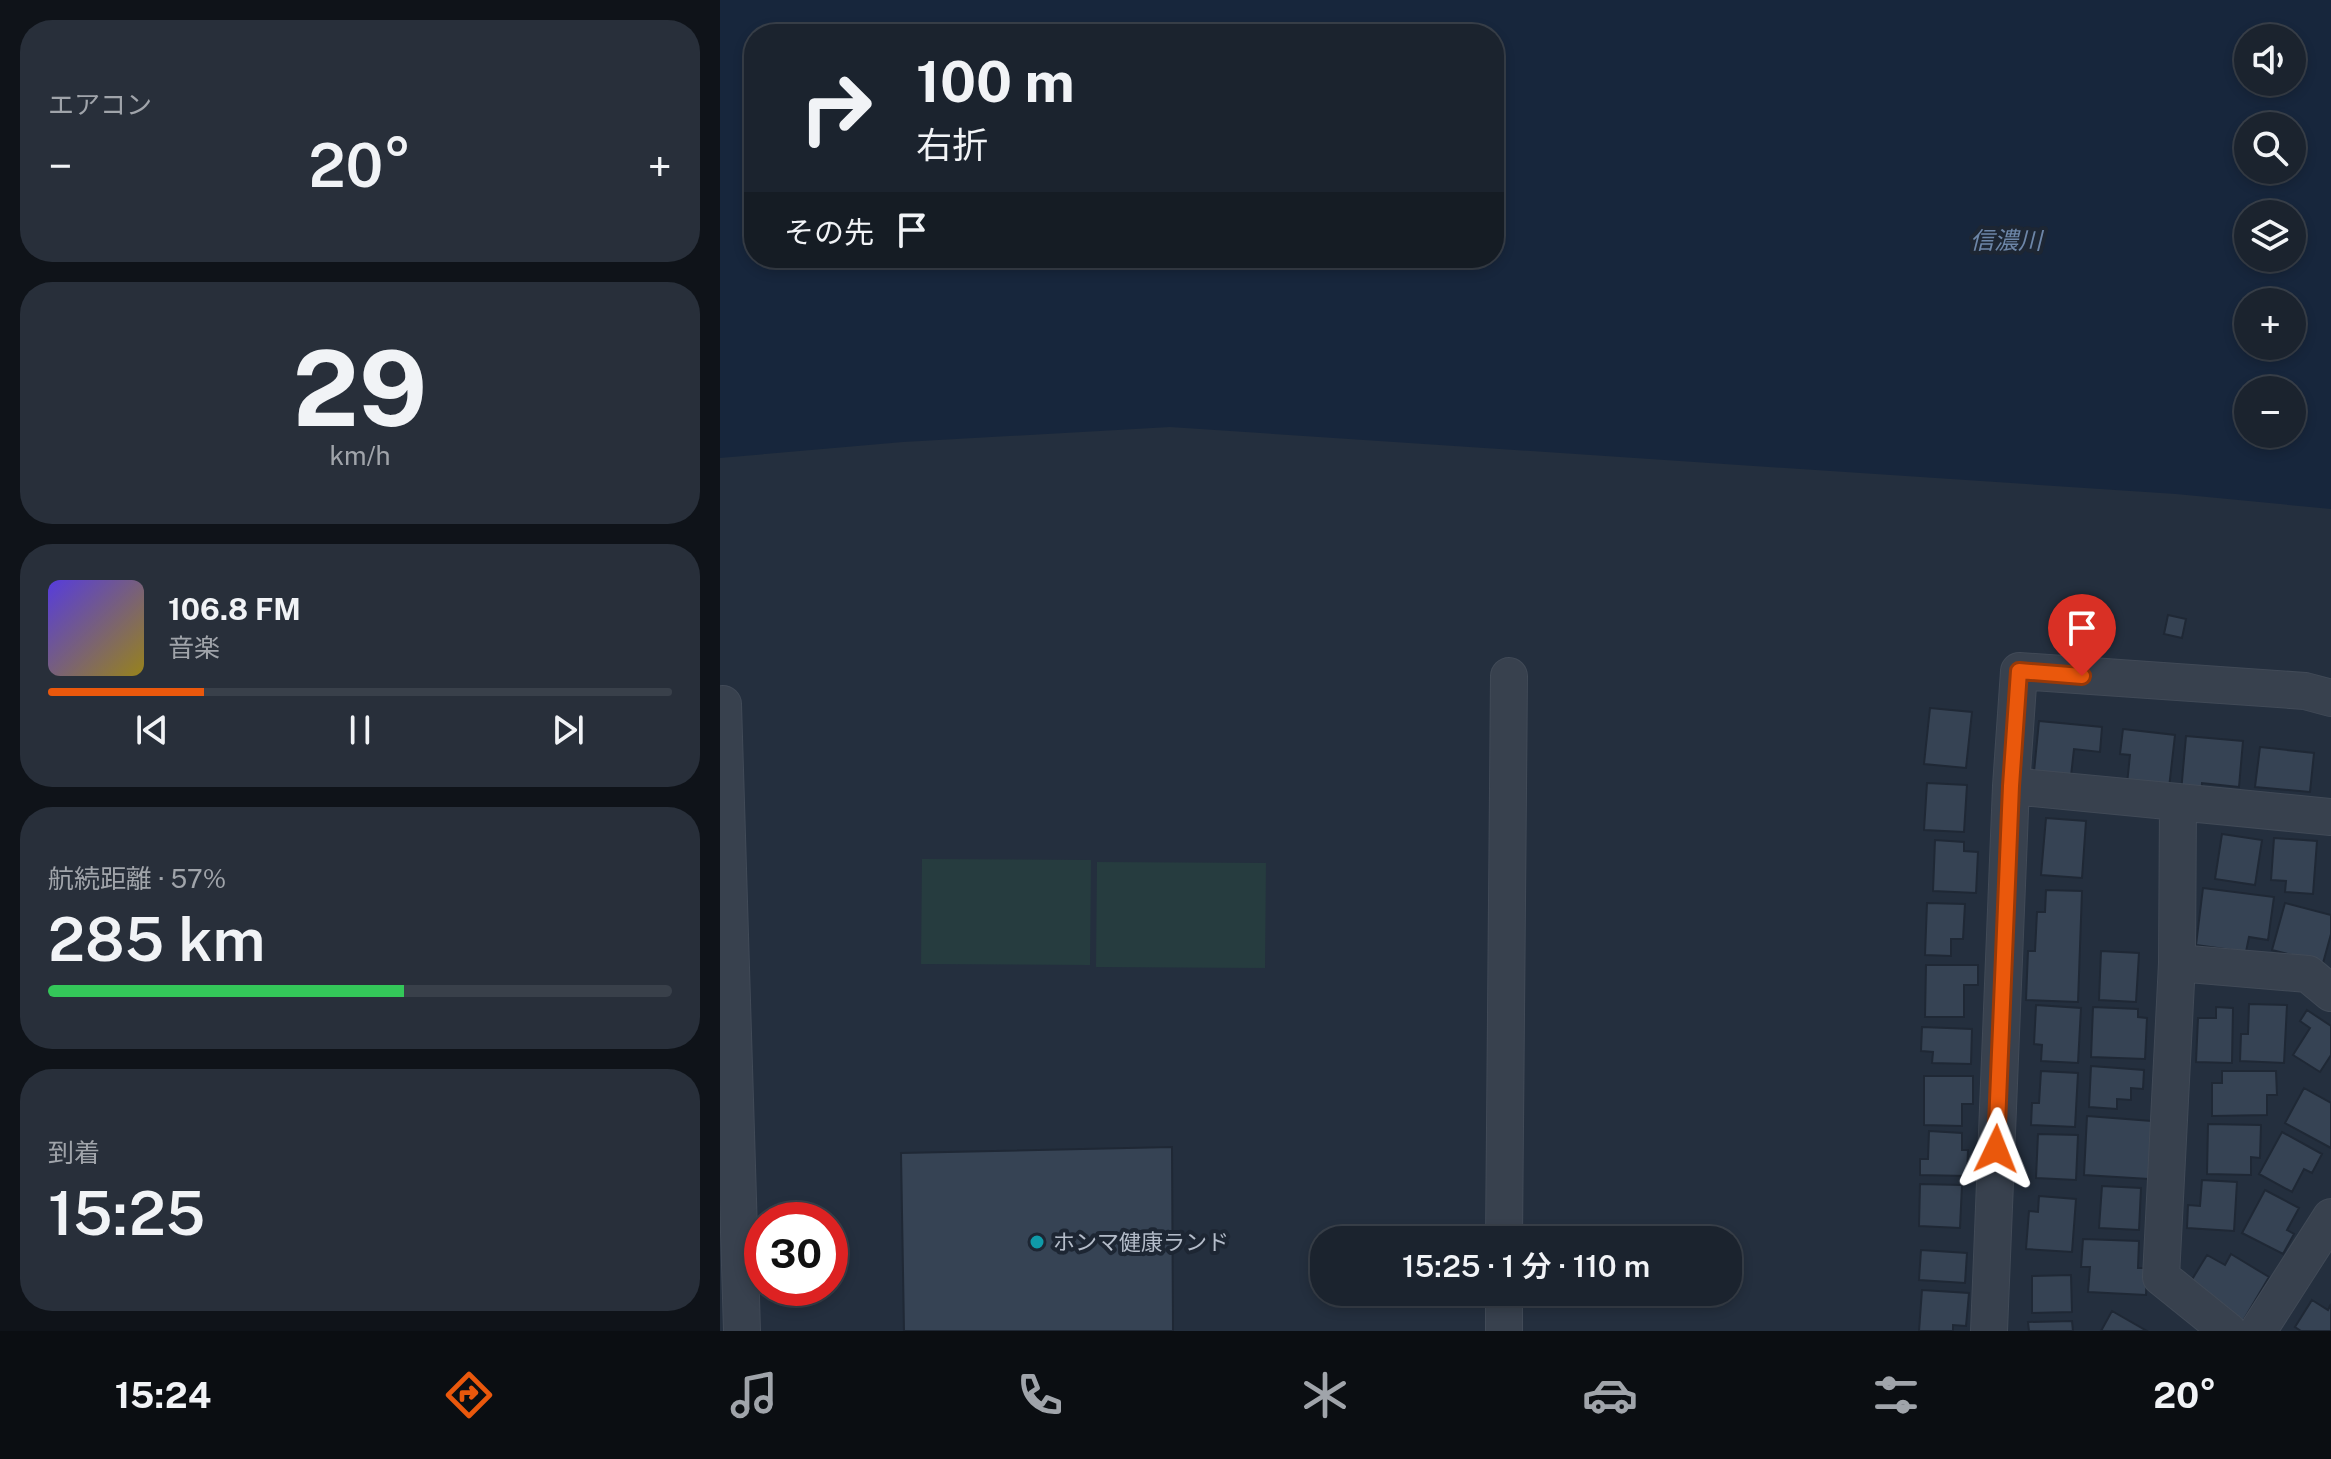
<!DOCTYPE html>
<html lang="ja">
<head>
<meta charset="utf-8">
<style>
	:root { --surface:#1b232e; --page:#282f3a; --text:#f1f3f6; --muted:#a0a4aa; --line:#39404a; --accent:#ea580c }
	body { margin:0; font-family:"Public Sans","Noto Sans JP",sans-serif; background:var(--page); color:var(--text); height:100vh; display:flex; flex-direction:column; font-size:30px; white-space:nowrap }
	* { box-sizing:border-box; margin:0 }
	p { font-size:26px; color:var(--muted) }
	.icon { flex:none; width:44px; height:44px; fill:none; stroke:currentColor; stroke-width:2; stroke-linecap:round; stroke-linejoin:round }
	.map { position:relative; flex:1; overflow:hidden }
	.sheet { display:flex; flex-direction:column; gap:20px; padding:20px; background:#0f1319; width:720px }
	.sheet>* { flex:none }
	.guide { position:absolute; left:24px; top:24px; width:760px; height:244px; border-radius:32px; box-shadow:0 4px 12px #0003,0 0 0 2px var(--line); background:#1b232e; color:var(--text); overflow:hidden }
	.tools { position:absolute; left:1514px; top:24px; display:grid; gap:16px }
	.tools a { display:grid; place-items:center; width:72px; height:72px; border-radius:50%; background:var(--surface); box-shadow:0 4px 12px #0003,0 0 0 2px var(--line); font-size:40px }
	.speed { position:absolute; left:24px; top:1202px; display:flex; gap:16px; font-size:40px; font-weight:700; text-align:center }
	.speed>* { display:grid; place-content:center; width:104px; height:104px; border-radius:50%; background:var(--surface); box-shadow:0 4px 12px #0003,0 0 0 2px var(--line); line-height:1 }
	.speed .limit { border:12px solid #d22; background:#fff; color:#111 }
	.pin { position:absolute; display:grid; place-items:center; width:68px; height:68px; color:#fff; margin:-82px -34px; border-radius:50% 50% 50% 0; rotate:-45deg; box-shadow:0 0 8px #0007 }
	.pin .icon { rotate:45deg }
	.me { position:absolute; width:88px; margin:-44px; rotate:2deg; stroke-linejoin:round; filter:drop-shadow(0 0 6px #0008) }
	.turn { display:flex; align-items:center; gap:28px; height:168px; padding:0 40px; font-size:36px }
	.turn .icon { width:104px; height:104px; stroke-width:2.5 }
	.turn b { display:block; font-size:56px; line-height:68px }
	.then { display:flex; align-items:center; height:76px; padding:0 40px; background:#0003; gap:16px; font-size:30px }
	.big { font-size:60px; font-weight:600; line-height:1.1 }
	.sheet .card { flex:1; display:flex; flex-direction:column; justify-content:center; gap:12px; min-width:0; padding:0 28px; border-radius:32px; background:var(--page) }
	.sheet .dial { align-items:center; gap:0 }
	.dial b { font-size:104px; line-height:1 }
	.song { display:flex; align-items:center; gap:24px }
	.cover { width:96px; height:96px; border-radius:12px; background:linear-gradient(135deg,hsl(250 70% 55%),hsl(50 70% 35%)) }
	.played { height:8px; border-radius:4px; background:linear-gradient(90deg,var(--accent) 25%,var(--line) 25%) }
	.keys { display:flex; justify-content:space-around; direction:ltr }
	.heat { display:flex; justify-content:space-between; align-items:center; font-size:44px; direction:ltr }
	.charge { height:12px; border-radius:6px; background:linear-gradient(90deg,#34c759 57%,var(--line) 0) }
	.trip { position:absolute; left:590px; top:1226px; width:432px; height:80px; border-radius:32px; background:var(--surface); box-shadow:0 4px 12px #0003,0 0 0 2px var(--line); font-weight:600; line-height:80px; text-align:center }
	.dock { display:flex; height:128px; justify-content:space-around; align-items:center; background:#0b0e12; color:var(--muted) }
	.dock .icon { width:56px; height:56px }
	.dock .selected { color:var(--accent) }
	.dock b { font-size:36px; color:var(--text) }
	main { display:flex; flex:1; min-height:0 }
	.map>svg:first-child { display:block }
	.green { fill:#263c3f }
	.water { fill:#17263c; fill-rule:evenodd }
	.building { fill:#364354; stroke:#1f2835; stroke-width:2 }
	.lines { fill:none; stroke-linecap:round; stroke-linejoin:round }
	.minor-casing { stroke:#414a57; stroke-width:38 }
	.minor { stroke:#38414e; stroke-width:36 }
	.route-casing { stroke:#983908; stroke-width:20 }
	.route { stroke:#ea580c; stroke-width:14 }
	.culture-dot { fill:#0f9aa8; stroke:#1d2633; stroke-width:3 }
	.labels { text-anchor:middle; stroke-width:8; stroke-linejoin:round; paint-order:stroke }
	.poi-label { font-size:22px; fill:#b4bcc9; stroke:#1d2633; text-anchor:start }
	.water-label { font-size:24px; font-style:italic; fill:#6d86a8; stroke:#1d2633 }
</style>
</head>
<body>
<main>
<section class="sheet">
<div class="card"><p>エアコン</p>
<div class="heat"><a>−</a><b class="big">20°</b><a>+</a></div>
</div>
<div class="card dial"><b>29</b><p>km/h</p></div>
<div class="card">
<div class="song"><i class="cover"></i><div><b>106.8 FM</b><p>音楽</p></div></div>
<div class="played"></div>
<div class="keys"><svg class="icon" aria-label="previous" viewBox="0 0 24 24"><path d="M18 5L8 12l10 7zM5 5v14"/></svg><svg class="icon" aria-label="pause" viewBox="0 0 24 24"><path d="M8 5v14M16 5v14"/></svg><svg class="icon" aria-label="next" viewBox="0 0 24 24"><path d="M6 5l10 7-10 7zM19 5v14"/></svg></div>
</div>
<div class="card"><p>航続距離 · 57%</p><b class="big">285 km</b><div class="charge"></div></div>
<div class="card"><p>到着</p><b class="big">15:25</b></div>
</section>
<div class="map">
<svg width="1611" height="1331" viewBox="0 0 1611 1331">
	<rect width="100%" height="100%" fill="#242f3e"/>
	<!-- green -->
	<path class="green" d="M202,859L371,860L370,965L201,964Z
		M377,862L546,863L545,968L376,967Z"/>
	<!-- water -->
	<path class="water" d="M0,0H1611V509L1456,494L450,427L183,442L0,458ZM34,34H774V258H34ZM1528,38H1572V82H1528ZM1528,126H1572V170H1528ZM1528,214H1572V258H1528ZM1528,302H1572V346H1528ZM1528,390H1572V434H1528Z"/>
	<!-- building -->
	<path class="building" d="M1448,615L1466,619L1462,638L1444,634Z
		M1210,708L1252,712L1246,768L1204,764Z
		M1319,721L1382,727L1380,752L1354,749L1351,776L1314,772Z
		M1403,729L1455,735L1449,788L1407,784L1410,755L1400,754Z
		M1466,736L1523,741L1519,787L1482,783L1481,794L1461,792Z
		M1540,747L1594,753L1590,792L1535,787Z
		M1207,783L1247,785L1244,832L1204,830Z
		M1326,818L1366,821L1362,878L1321,875Z
		M1502,834L1542,840L1535,885L1495,879Z
		M1554,838L1597,841L1593,894L1565,892L1566,881L1551,880Z
		M1215,840L1244,842V851L1258,852L1256,893L1213,891Z
		M1483,888L1554,897L1548,940L1529,937L1526,952L1476,945Z
		M1326,890L1362,891L1358,1002L1306,1000L1308,951H1315L1317,912H1325Z
		M1207,903L1245,904L1243,939H1231V956L1205,955Z
		M1565,903L1611,915V934L1603,963L1552,950Z
		M1381,951L1419,953L1416,1002L1379,1000Z
		M1206,965H1258V985H1244V1017H1205Z
		M1529,1004L1567,1005L1564,1063L1520,1061L1521,1034H1528Z
		M1316,1005L1361,1008L1358,1063L1321,1061L1322,1045L1314,1044Z
		M1373,1007L1418,1009V1017L1427,1018L1425,1059L1371,1057Z
		M1496,1007L1513,1008L1512,1063L1476,1062L1478,1018H1496Z
		M1587,1010L1611,1026V1055L1600,1072L1573,1055L1590,1028L1580,1021Z
		M1202,1027L1252,1029L1251,1064L1212,1063L1213,1052L1201,1051Z
		M1371,1066L1424,1070L1423,1089L1411,1088V1100L1397,1099V1109L1369,1107Z
		M1321,1071L1358,1073L1355,1127L1311,1125L1312,1103H1319Z
		M1502,1071H1556L1557,1095H1547V1115L1492,1116V1083H1502Z
		M1204,1076H1253V1104H1242V1126L1204,1125Z
		M1584,1088L1611,1103V1148L1565,1123Z
		M1367,1116L1432,1121L1429,1179L1364,1175Z
		M1488,1124L1541,1125L1540,1158L1531,1157V1175L1487,1174Z
		M1209,1131L1242,1133V1150H1248L1247,1176L1200,1175V1159H1208Z
		M1562,1132L1602,1154L1592,1173L1584,1169L1572,1192L1539,1174Z
		M1318,1134L1358,1135L1356,1180L1316,1178Z
		M452,1147L453,1331H184L181,1153Z
		M1482,1180L1517,1182L1514,1231L1467,1228L1468,1205L1480,1206Z
		M1200,1184L1242,1185L1240,1228L1199,1226Z
		M1382,1186L1421,1188L1419,1230L1379,1228Z
		M1545,1190L1579,1208L1567,1230L1574,1234L1563,1254L1522,1233Z
		M1319,1196L1356,1199L1352,1252L1306,1249L1309,1211L1318,1212Z
		M1363,1239L1419,1241L1418,1268H1427L1426,1295L1368,1292L1370,1267H1361Z
		M1201,1250L1247,1253L1245,1283L1199,1280Z
		M1511,1254L1549,1277L1523,1321L1468,1286L1487,1255L1505,1265Z
		M1351,1275L1352,1312L1312,1313V1276Z
		M1202,1290L1249,1293L1246,1326L1233,1325V1331H1199Z
		M1592,1300L1608,1310L1611,1304V1331H1581L1575,1327Z
		M1392,1311L1427,1331H1381Z
		M1352,1321L1353,1331H1309L1308,1322Z"/>
	<g class="lines">
		<defs>
			<path id="minor" d="M3,704L22,1331
				M1291,786L1458,802L1457,963L1441,1277L1508,1331
				M1458,802L1611,817
				M1457,963L1588,974L1611,993
				M784,1240L789,676
				M784,1331V1292
				M1269,1331L1291,786L1299,671L1585,691L1611,698
				M1538,1331L1611,1217"/>
		</defs>
		<!-- minor casing -->
		<use href="#minor" class="minor-casing"/>
		<!-- minor -->
		<use href="#minor" class="minor"/>
	</g>
	<g class="lines">
		<defs>
			<path id="route" d="M1276,1149L1291,786L1299,671L1362,676"/>
		</defs>
		<!-- route casing -->
		<use href="#route" class="route-casing"/>
		<!-- route -->
		<use href="#route" class="route"/>
	</g>
	<!-- markers -->
	<circle class="culture-dot" cx="317" cy="1242" r="8"/>
	<g class="labels">
		<!-- poi labels -->
		<g class="poi-label">
			<text x="333" y="1250">ホンマ健康ランド</text>
		</g>
		<!-- water labels -->
		<g class="water-label">
			<text x="1286" y="249">信濃川</text>
		</g>
	</g>
</svg>
<div class="tools">
<a><svg class="icon" aria-label="sound" viewBox="0 0 24 24"><path d="M4 9h4l5-4v14l-5-4H4zM17 9q2 3 0 6"/></svg></a>
<a><svg class="icon" aria-label="search" viewBox="0 0 24 24"><circle cx="10" cy="10" r="6"/><path d="M15 15l6 6"/></svg></a>
<a><svg class="icon" aria-label="layers" viewBox="0 0 24 24"><path d="M12 4l9 5-9 5-9-5zM3 14l9 5 9-5"/></svg></a>
<a>+</a>
<a>−</a>
</div>
<div class="speed"><div class="limit">30</div></div>
<div class="pin" style="left:1362px;top:676px;background:#d93025"><svg class="icon" aria-label="arrive" viewBox="0 0 24 24"><path d="M6 21V4h12l-3 4 3 4H6"/></svg></div>
<svg class="me" style="left:1276px;top:1149px" viewBox="-20 -20 40 40"><path d="M0-17L14 15 0 8-14 15z" fill="#ea580c" stroke="#fff" stroke-width="4"/></svg>
<div class="trip">15:25 · 1 分 · 110 m</div>
<div class="guide">
<div class="turn"><svg class="icon" aria-label="right" viewBox="0 0 24 24"><path d="M7 20v-9h11M14 6l5 5-5 5"/></svg><div><b>100 m</b>右折</div></div>
<div class="then">その先<svg class="icon" aria-label="arrive" viewBox="0 0 24 24"><path d="M6 21V4h12l-3 4 3 4H6"/></svg></div>
</div>
</div>
</main>
<nav class="dock">
<b>15:24</b>
<svg class="icon selected" aria-label="directions" viewBox="0 0 24 24"><path d="M12 3l9 9-9 9-9-9zM9 14v-3h6M13 9l2 2-2 2"/></svg>
<svg class="icon" aria-label="music" viewBox="0 0 24 24"><path d="M9 18V5l10-2v13"/><circle cx="6" cy="18" r="3"/><circle cx="16" cy="16" r="3"/></svg>
<svg class="icon" aria-label="phone" viewBox="0 0 24 24"><path d="M5 4h4l2 5-3 2q2 4 5 5l2-3 5 2v4C11 20 4 13 5 4z"/></svg>
<svg class="icon" aria-label="climate" viewBox="0 0 24 24"><path d="M12 3v18M4 7l16 10M4 17L20 7"/></svg>
<svg class="icon" aria-label="car" viewBox="0 0 24 24"><path d="M5 17H2v-5l4-1 3-4h7l3 4 3 1v5h-3M9 17h6M6 11h13"/><circle cx="7" cy="17" r="2"/><circle cx="17" cy="17" r="2"/></svg>
<svg class="icon" aria-label="filters" viewBox="0 0 24 24"><path d="M4 7h16M4 17h16"/><circle cx="9" cy="7" r="2"/><circle cx="15" cy="17" r="2"/></svg>
<b>20°</b>
</nav>
</body>
</html>
